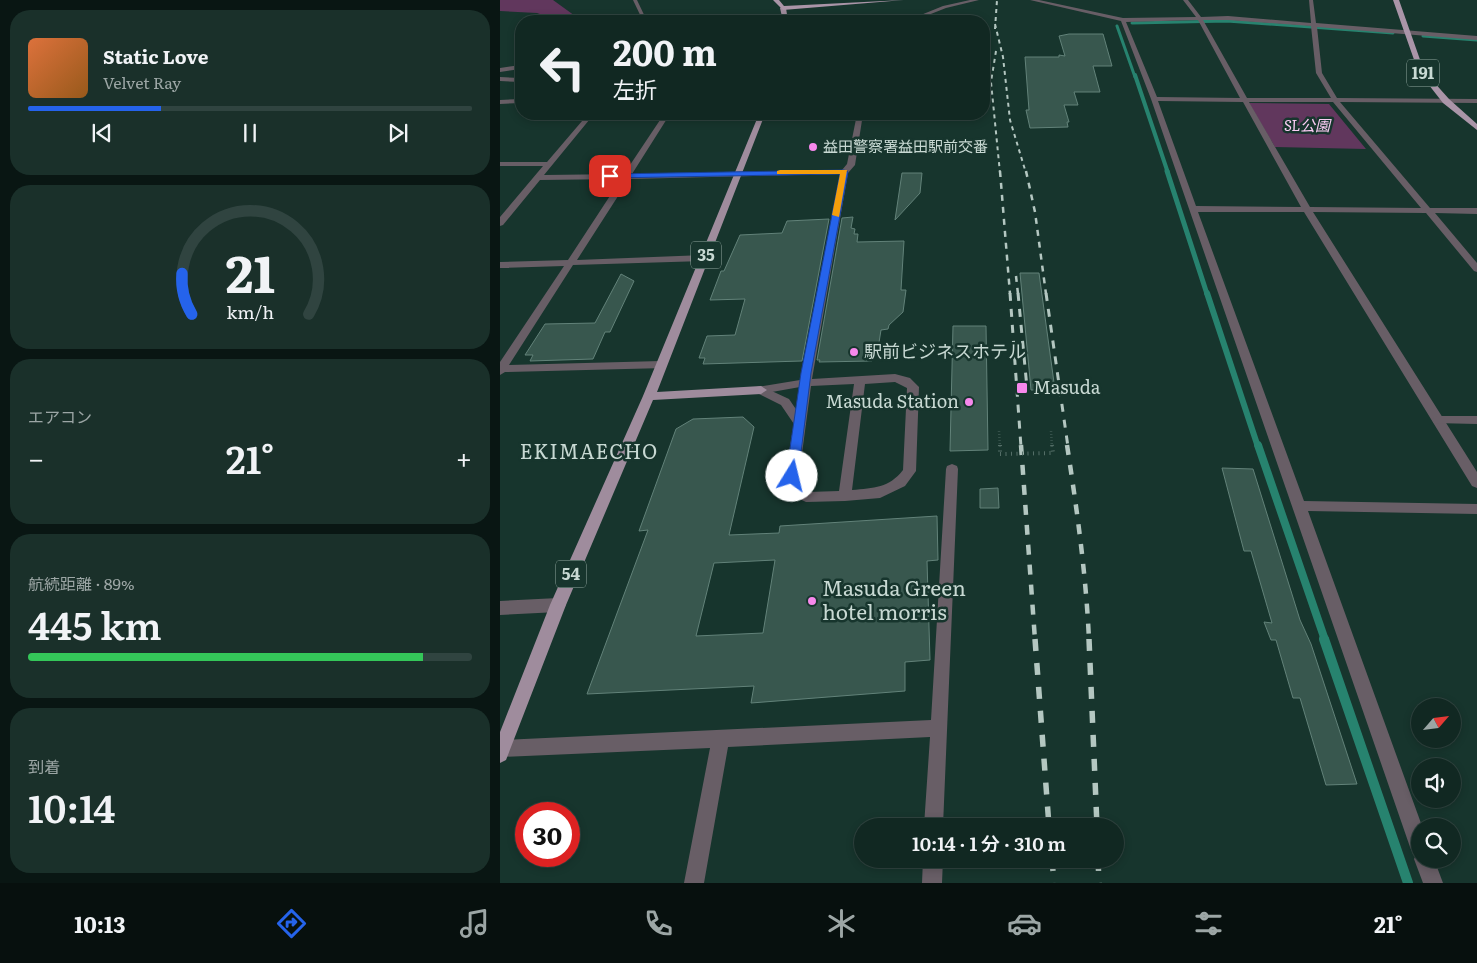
<!DOCTYPE html>
<html lang="ja">
<head>
<meta charset="utf-8">
<style>
	:root { --surface:#112822; --page:#1a302a; --text:#f1f3f6; --muted:#9ca6a5; --line:#304440; --accent:#2563eb }
	body { margin:0; font-family:Literata,"Noto Sans JP",serif; background:var(--page); color:var(--text); height:100vh; display:flex; flex-direction:column; font-size:19px; white-space:nowrap }
	* { box-sizing:border-box; margin:0 }
	p { font-size:16px; color:var(--muted) }
	.icon { flex:none; width:28px; height:28px; fill:none; stroke:currentColor; stroke-width:2; stroke-linecap:round; stroke-linejoin:round }
	.map { position:relative; flex:1; overflow:hidden }
	.drawer { display:flex; flex-direction:column; gap:10px; padding:10px; background:#091613; width:500px }
	.drawer>* { flex:none }
	.hud { position:absolute; left:15px; top:15px; width:475px; height:105px; border-radius:20px; box-shadow:0 2px 8px #0003,0 0 0 1px var(--line); background:#112822; color:var(--text); overflow:hidden }
	.needle { width:32px; rotate:62deg }
	.buttons { position:absolute; left:911px; top:698px; display:grid; gap:10px }
	.buttons a { display:grid; place-items:center; width:50px; height:50px; border-radius:50%; background:var(--surface); box-shadow:0 2px 8px #0003,0 0 0 1px var(--line); font-size:25px }
	.speed { position:absolute; left:15px; top:802px; display:flex; gap:10px; font-size:25px; font-weight:700; text-align:center }
	.speed>* { display:grid; place-content:center; width:65px; height:65px; border-radius:50%; background:var(--surface); box-shadow:0 2px 8px #0003,0 0 0 1px var(--line); line-height:1 }
	.speed .limit { border:8px solid #d22; background:#fff; color:#111 }
	.pin { position:absolute; display:grid; place-items:center; width:42px; height:42px; color:#fff; margin:-21px; border-radius:10px; box-shadow:0 2px 8px #0006 }
	.me { position:absolute; width:55px; margin:-28px; rotate:9deg; stroke-linejoin:round; filter:drop-shadow(0 0 4px #0008) }
	.turn { display:flex; align-items:center; gap:18px; height:105px; padding:0 15px; font-size:22px }
	.turn .icon { width:65px; height:65px; stroke-width:2.5 }
	.turn b { display:block; font-size:35px; line-height:42px }
	.big { font-size:38px; font-weight:600; line-height:1.1 }
	.drawer .tile { flex:1; display:flex; flex-direction:column; justify-content:center; gap:8px; min-width:0; padding:0 18px; border-radius:20px; background:var(--page) }
	.drawer .dial { align-items:center; gap:0 }
	.dial svg { height:130px; overflow:visible; fill:none; stroke:var(--line); stroke-width:7; stroke-linecap:round; text-anchor:middle }
	.dial text { fill:var(--text); stroke:none }
	.song { display:flex; align-items:center; gap:15px }
	.cover { width:60px; height:60px; border-radius:8px; background:linear-gradient(135deg,hsl(20 70% 55%),hsl(30 70% 35%)) }
	.played { height:5px; border-radius:2px; background:linear-gradient(90deg,var(--accent) 30%,var(--line) 30%) }
	.keys { display:flex; justify-content:space-around; direction:ltr }
	.heat { display:flex; justify-content:space-between; align-items:center; font-size:28px; direction:ltr }
	.charge { height:8px; border-radius:4px; background:linear-gradient(90deg,#34c759 89%,var(--line) 0) }
	.trip { position:absolute; left:354px; top:818px; width:270px; height:50px; border-radius:25px; background:var(--surface); box-shadow:0 2px 8px #0003,0 0 0 1px var(--line); font-weight:600; line-height:50px; text-align:center }
	.tabs { display:flex; height:80px; justify-content:space-around; align-items:center; background:#07100e; color:var(--muted) }
	.tabs .icon { width:35px; height:35px }
	.tabs .on { color:var(--accent) }
	.tabs b { font-size:22px; color:var(--text) }
	main { display:flex; flex:1; min-height:0 }
	.map>svg:first-child { display:block }
	.green { fill:#61375d }
	.lines { fill:none; stroke-linecap:round; stroke-linejoin:round }
	.stream-far5 { stroke:#27836f; stroke-width:3 }
	.stream-far4 { stroke:#27836f; stroke-width:4 }
	.stream-far3 { stroke:#27836f; stroke-width:5 }
	.stream-far2 { stroke:#27836f; stroke-width:6 }
	.stream-far1 { stroke:#27836f; stroke-width:8 }
	.stream { stroke:#27836f; stroke-width:10 }
	.building { fill:#38574e; stroke:#628279; fill-rule:evenodd }
	.path-far1 { stroke:#556f68; stroke-width:2.5; stroke-dasharray:0.5 2.5; stroke-linecap:butt }
	.path { stroke:#556f68; stroke-width:4; stroke-dasharray:1 4.5; stroke-linecap:butt }
	.minor { fill:#685e66; fill-rule:evenodd }
	.tertiary { fill:#685e66; fill-rule:evenodd }
	.primary { fill:#9f8c9d; fill-rule:evenodd }
	.trunk { fill:#aa95a8; fill-rule:evenodd }
	.rail-far4 { stroke:#b4c7c1; stroke-width:2; stroke-dasharray:4 4; stroke-linecap:butt }
	.rail-far3 { stroke:#b4c7c1; stroke-width:2.5; stroke-dasharray:6 6; stroke-linecap:butt }
	.rail-far2 { stroke:#b4c7c1; stroke-width:3; stroke-dasharray:8 8; stroke-linecap:butt }
	.rail-far1 { stroke:#b4c7c1; stroke-width:4.5; stroke-dasharray:10 10; stroke-linecap:butt }
	.rail { stroke:#b4c7c1; stroke-width:5.5; stroke-dasharray:12 12; stroke-linecap:butt }
	.path-bridge { stroke:#556f68; stroke-width:4; stroke-dasharray:1 4.5; stroke-linecap:butt }
	.route { fill:#2563eb; stroke:#184099 }
	.slow { fill:#f59e0b }
	.poi-dot { fill:#f788ec; stroke:#17352d; stroke-width:2 }
	.labels { text-anchor:middle; stroke-width:5; stroke-linejoin:round; paint-order:stroke }
	.far-park-label { font-size:15px; font-style:italic; fill:#fbcdf5; stroke:#17352d }
	.far-poi-label { font-size:15px; fill:#c8d9d3; stroke:#17352d; text-anchor:start }
	.shield { fill:#17352d; stroke:#93a8a1; stroke-width:1 }
	.shield-label { font-size:16px; font-weight:bold; fill:#c8d9d3 }
	.poi-label { font-size:18px; fill:#c8d9d3; stroke:#17352d; text-anchor:start }
	.quarter-label { font-size:20px; letter-spacing:1px; fill:#c8d9d3; stroke:#17352d }
	.near-poi-label { font-size:21px; fill:#c8d9d3; stroke:#17352d; text-anchor:start }
</style>
</head>
<body>
<main>
<section class="drawer">
<div class="tile">
<div class="song"><i class="cover"></i><div><b>Static Love</b><p>Velvet Ray</p></div></div>
<div class="played"></div>
<div class="keys"><svg class="icon" aria-label="previous" viewBox="0 0 24 24"><path d="M18 5L8 12l10 7zM5 5v14"/></svg><svg class="icon" aria-label="pause" viewBox="0 0 24 24"><path d="M8 5v14M16 5v14"/></svg><svg class="icon" aria-label="next" viewBox="0 0 24 24"><path d="M6 5l10 7-10 7zM19 5v14"/></svg></div>
</div>
<div class="tile dial"><svg viewBox="0 0 100 80">
<path d="M14 69A42 42 0 1 1 86 69"/>
<path d="M14 69A42 42 0 0 1 8 44" stroke="#2563eb"/>
<text x="50" y="56" font-size="32" font-weight="700">21</text>
<text x="50" y="72" font-size="11">km/h</text>
</svg></div>
<div class="tile"><p>エアコン</p>
<div class="heat"><a>−</a><b class="big">21°</b><a>+</a></div>
</div>
<div class="tile"><p>航続距離 · 89%</p><b class="big">445 km</b><div class="charge"></div></div>
<div class="tile"><p>到着</p><b class="big">10:14</b></div>
</section>
<div class="map">
<svg width="977" height="883" viewBox="0 0 977 883">
	<rect width="100%" height="100%" fill="#17352d"/>
	<!-- green -->
	<path class="green" d="M0,0H53L82,21H59L37,13L0,11Z
		M749,103L829,104L866,149L775,147Z"/>
	<g class="lines">
		<!-- stream-far5 -->
		<path class="stream-far5" d="M632,23L727,21L893,33
			M617,26L635,77
			M923,36L977,40"/>
		<!-- stream-far4 -->
		<path class="stream-far4" d="M635,75L668,173"/>
		<!-- stream-far3 -->
		<path class="stream-far3" d="M667,171L707,294"/>
		<!-- stream-far2 -->
		<path class="stream-far2" d="M707,293L758,447"/>
		<!-- stream-far1 -->
		<path class="stream-far1" d="M758,445L825,640"/>
		<!-- stream -->
		<path class="stream" d="M824,639L908,883"/>
	</g>
	<!-- building -->
	<path class="building" d="M569,34H603L612,66H593L600,92H574L578,105H564L569,122H567L568,127L530,128L526,110H529L525,57H559V55L565,56L559,36Z
		M402,173H422L420,193L395,220Z
		M353,217L351,228L355,229L354,234H358L357,242L404,241L401,290H406L403,312L389,325L388,329L381,330L377,355L372,356V361L319,362L320,360H317L342,218Z
		M329,219L302,361L203,364L205,358H199L207,336L235,335L245,299L210,300L221,271H224L240,235L282,233L287,221Z
		M520,273H539L555,390H531Z
		M121,274L134,281L110,332H105L93,359L30,361L33,355H25L45,324L95,323Z
		M453,326H486L488,450L450,451Z
		M243,417L254,427L229,535L279,533L280,526L437,516L438,560L427,561L430,660L405,662V691L251,703L254,686L87,694L148,530L139,531L176,429L193,419ZM275,560L263,633L196,636L214,563Z
		M722,468L753,469L800,620L811,644L857,784L826,785L800,698H793L776,640H771L764,622L772,623L751,551H744Z
		M498,488L499,508H480V489Z"/>
	<g class="lines">
		<!-- path-far1 -->
		<path class="path-far1" d="M499,431L500,447
			M551,431L552,447"/>
		<!-- path -->
		<path class="path" d="M500,445V454
			M552,445L553,453"/>
		<!-- minor -->
		<path class="minor" d="M133,0H137L147,21H143Z
			M470,0H479L446,8L413,21H406L443,6Z
			M530,0H539L623,18L696,17L683,0H688L701,17L728,16L811,23L809,0H813L816,23L977,36V40L817,27L822,73L837,98L977,99V103L840,102L930,208H977V214L935,213L977,263V272L974,271L926,213L813,212L977,472V488L972,486L804,212H698L804,501L977,504V514L808,511L922,826H920V859H934L943,883H923L914,859L916,855L913,854L910,847L651,99L621,21ZM698,20L740,98L657,97L626,22ZM703,20H728L811,26L816,73L831,98H747ZM658,101L743,102L801,207L696,206ZM749,102H833L921,208L810,207Z
			M21,65V69L0,72V68Z
			M0,77L21,78V82L0,81Z
			M21,99V103L0,104V100Z
			M88,114H94L44,175L124,174L164,114H170L132,174L342,170L347,164L357,114H363L355,165L348,173L312,379L395,374L410,378L419,387L416,471L405,486L380,498L345,501L306,502L289,494L285,476L300,387L261,394L255,390L257,387L300,380L340,174L129,179L77,260L204,255L209,258L204,261L73,265L9,365L161,361L165,362L167,365L165,368L5,372L0,375V362L64,266L0,268V262L68,260L121,179L40,180L3,225L0,226V217L43,166H0V162H47ZM395,382L407,388L403,470C389,488 374,488 352,490L365,384ZM354,384L339,491L308,492L300,487L299,476L311,386Z
			M452,464L457,466L458,469L443,826H424L430,737L228,747L204,883H184L210,748L0,757V741L2,740L431,720L446,469L447,466Z
			M423,859H443L442,883H422Z"/>
		<!-- tertiary -->
		<path class="tertiary" d="M261,386L289,399L306,424L304,427H296L281,405L257,393L255,390L257,387Z
			M938,416H977V424L934,423L932,420L934,417Z
			M58,598L63,600L66,605L63,610L58,612L0,615V601Z"/>
		<!-- primary -->
		<path class="primary" d="M283,6L286,8L288,21H283L280,8Z
			M259,114H265L157,392L261,386L267,390L261,394L153,400L66,605L6,760L0,763V732L50,605L143,396Z"/>
		<!-- trunk -->
		<path class="trunk" d="M273,0H279L284,6L404,0L283,10Z
			M893,0H899L924,71L949,99L977,124V130L943,103L918,71Z"/>
		<!-- rail-far4 -->
		<path class="rail-far4" d="M495,24L503,57L510,120L526,173
			M495,29L497,0
			M496,51L491,82L500,173"/>
		<!-- rail-far3 -->
		<path class="rail-far3" d="M500,171L510,294
			M526,171L535,212L546,294
			M516,276L518,294"/>
		<!-- rail-far2 -->
		<path class="rail-far2" d="M510,293L521,447
			M518,293L527,388
			M546,293L568,447"/>
		<!-- rail-far1 -->
		<path class="rail-far1" d="M521,445L535,640
			M567,445C577,510 586,574 589,640"/>
		<!-- rail -->
		<path class="rail" d="M535,639L549,826
			M589,639L597,826
			M552,859L554,883
			M598,859L599,883"/>
		<!-- path-bridge -->
		<path class="path-bridge" d="M500,454L553,453"/>
	</g>
	<!-- route -->
	<path class="route" d="M344,170L348,172L311,373L298,476L292,481L286,476L301,373L340,174L110,178L106,176L110,174Z"/>
	<!-- slow -->
	<path class="slow" d="M280,170H347L339,217L332,215L340,174H277V171Z"/>
	<!-- markers -->
	<g class="poi-dot">
		<circle cx="313" cy="147" r="5"/>
		<circle cx="354" cy="352" r="5"/>
		<rect x="516" y="382" width="12" height="12" rx="2.5"/>
		<circle cx="469" cy="402" r="5"/>
		<circle cx="312" cy="601" r="5"/>
	</g>
	<g class="labels">
		<!-- far-park labels -->
		<g class="far-park-label">
			<text x="807" y="131">SL公園</text>
		</g>
		<!-- far-poi labels -->
		<g class="far-poi-label">
			<text x="323" y="152">益田警察署益田駅前交番</text>
		</g>
		<!-- shield labels -->
		<g class="shield">
			<rect x="907" y="59.5" width="32" height="27" rx="4"/>
			<rect x="191" y="241.5" width="30" height="27" rx="4"/>
			<rect x="56" y="560.5" width="30" height="27" rx="4"/>
		</g>
		<g class="shield-label">
			<text x="923" y="79">191</text>
			<text x="206" y="261">35</text>
			<text x="71" y="580">54</text>
		</g>
		<!-- poi labels -->
		<g class="poi-label">
			<text x="364" y="358">駅前ビジネスホテル</text>
			<text x="533" y="394">Masuda</text>
			<text x="459" y="408" text-anchor="end">Masuda Station</text>
		</g>
		<!-- quarter labels -->
		<g class="quarter-label">
			<text x="89" y="459">EKIMAECHO</text>
		</g>
		<!-- near-poi labels -->
		<g class="near-poi-label">
			<text x="322" y="596">Masuda Green<tspan x="322" dy="24">hotel morris</tspan></text>
		</g>
	</g>
</svg>
<div class="buttons">
<a><svg class="needle" viewBox="-14 -14 28 28"><path d="M0-13l5 13h-10z" fill="#e53935"/><path d="M0 13l5-13h-10z" fill="#9ca6a5"/></svg></a>
<a><svg class="icon" aria-label="sound" viewBox="0 0 24 24"><path d="M4 9h4l5-4v14l-5-4H4zM17 9q2 3 0 6"/></svg></a>
<a><svg class="icon" aria-label="search" viewBox="0 0 24 24"><circle cx="10" cy="10" r="6"/><path d="M15 15l6 6"/></svg></a>
</div>
<div class="speed"><div class="limit">30</div></div>
<div class="pin" style="left:110px;top:176px;background:#d93025"><svg class="icon" aria-label="arrive" viewBox="0 0 24 24"><path d="M6 21V4h12l-3 4 3 4H6"/></svg></div>
<svg class="me" style="left:292px;top:476px" viewBox="-20 -20 40 40"><circle r="19" fill="#fff"/><path d="M0-13L10 11 0 6-10 11z" fill="#2563eb"/></svg>
<div class="trip">10:14 · 1 分 · 310 m</div>
<div class="hud">
<div class="turn"><svg class="icon" aria-label="left" viewBox="0 0 24 24"><path d="M17 20v-9H6M10 6l-5 5 5 5"/></svg><div><b>200 m</b>左折</div></div>
</div>
</div>
</main>
<nav class="tabs">
<b>10:13</b>
<svg class="icon on" aria-label="directions" viewBox="0 0 24 24"><path d="M12 3l9 9-9 9-9-9zM9 14v-3h6M13 9l2 2-2 2"/></svg>
<svg class="icon" aria-label="music" viewBox="0 0 24 24"><path d="M9 18V5l10-2v13"/><circle cx="6" cy="18" r="3"/><circle cx="16" cy="16" r="3"/></svg>
<svg class="icon" aria-label="phone" viewBox="0 0 24 24"><path d="M5 4h4l2 5-3 2q2 4 5 5l2-3 5 2v4C11 20 4 13 5 4z"/></svg>
<svg class="icon" aria-label="climate" viewBox="0 0 24 24"><path d="M12 3v18M4 7l16 10M4 17L20 7"/></svg>
<svg class="icon" aria-label="car" viewBox="0 0 24 24"><path d="M5 17H2v-5l4-1 3-4h7l3 4 3 1v5h-3M9 17h6M6 11h13"/><circle cx="7" cy="17" r="2"/><circle cx="17" cy="17" r="2"/></svg>
<svg class="icon" aria-label="filters" viewBox="0 0 24 24"><path d="M4 7h16M4 17h16"/><circle cx="9" cy="7" r="2"/><circle cx="15" cy="17" r="2"/></svg>
<b>21°</b>
</nav>
</body>
</html>
